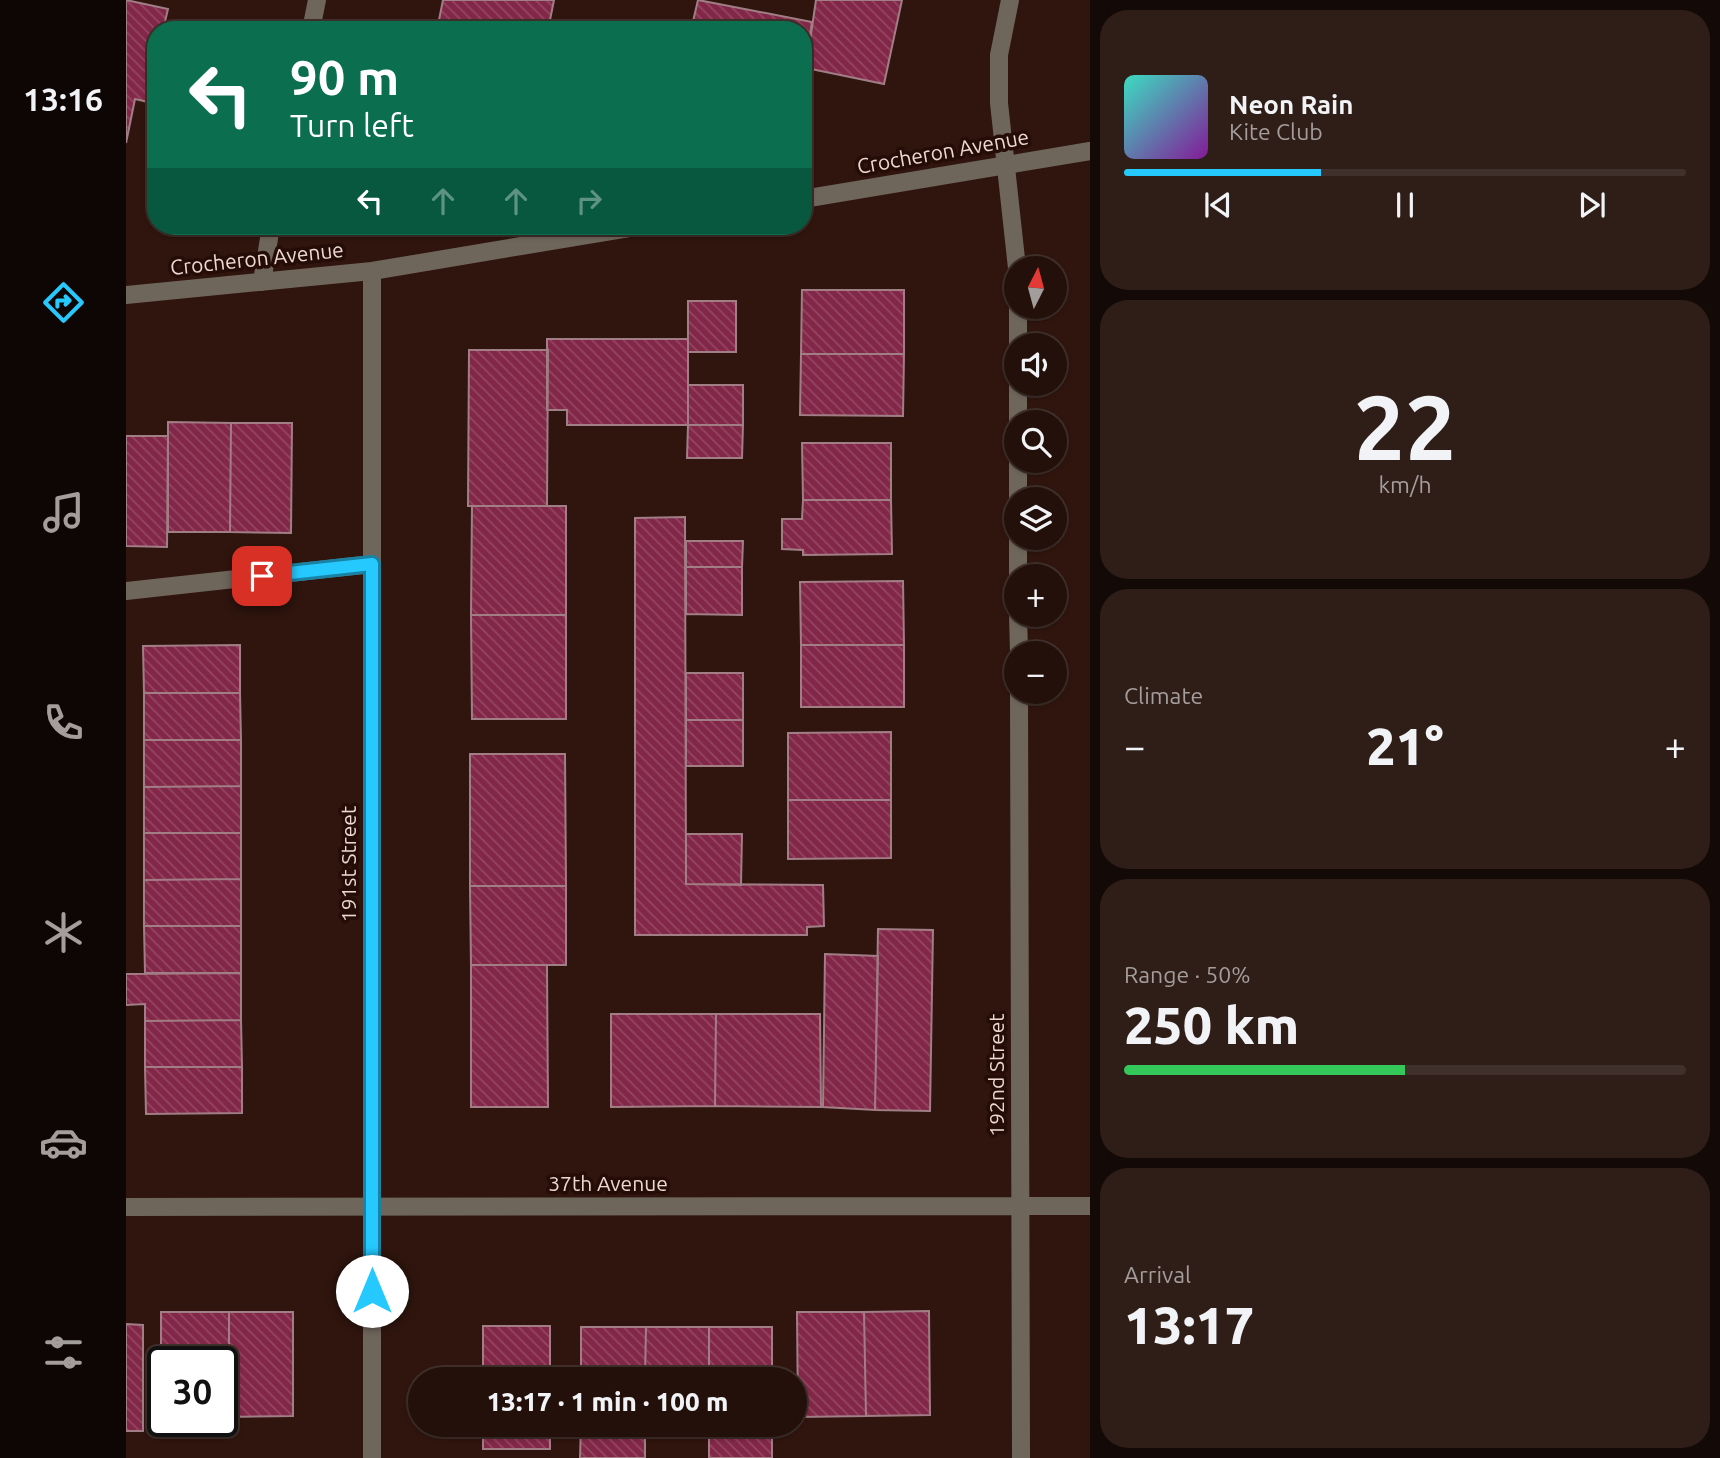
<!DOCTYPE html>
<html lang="en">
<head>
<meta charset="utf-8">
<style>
	:root { --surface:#23100a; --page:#2f1e18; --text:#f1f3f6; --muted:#a39d9c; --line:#40302b; --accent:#25c9fe }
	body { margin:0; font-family:Ubuntu,sans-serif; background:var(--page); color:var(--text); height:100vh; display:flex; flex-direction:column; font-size:26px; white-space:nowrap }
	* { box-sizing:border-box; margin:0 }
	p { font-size:23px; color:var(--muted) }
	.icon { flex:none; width:38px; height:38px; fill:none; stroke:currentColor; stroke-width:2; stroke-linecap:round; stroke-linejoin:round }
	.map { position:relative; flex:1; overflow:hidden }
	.panel { display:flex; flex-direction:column; gap:10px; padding:10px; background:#130906; width:630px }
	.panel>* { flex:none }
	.top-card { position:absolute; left:21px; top:21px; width:665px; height:214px; border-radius:28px; box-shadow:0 2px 5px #0004,0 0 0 2px var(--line); background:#0b6e4f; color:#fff; overflow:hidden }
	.needle { width:46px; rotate:6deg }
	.tools { position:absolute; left:878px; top:256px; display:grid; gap:14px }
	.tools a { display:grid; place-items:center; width:63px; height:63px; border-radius:50%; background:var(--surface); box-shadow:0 2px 5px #0004,0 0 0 2px var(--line); font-size:35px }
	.speed { position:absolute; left:21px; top:1346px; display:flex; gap:14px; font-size:35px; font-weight:700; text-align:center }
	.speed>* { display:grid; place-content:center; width:91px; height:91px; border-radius:50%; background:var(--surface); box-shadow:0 2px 5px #0004,0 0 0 2px var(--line); line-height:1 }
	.speed .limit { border:4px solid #111; border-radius:10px; background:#fff; color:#111 }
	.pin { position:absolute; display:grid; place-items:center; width:60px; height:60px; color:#fff; margin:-30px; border-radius:14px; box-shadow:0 4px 10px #0006 }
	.me { position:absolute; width:77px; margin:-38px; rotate:0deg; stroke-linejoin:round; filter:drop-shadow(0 0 5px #0008) }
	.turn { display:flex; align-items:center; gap:24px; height:147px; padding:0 28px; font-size:32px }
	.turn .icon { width:91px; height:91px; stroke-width:2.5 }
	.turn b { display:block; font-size:49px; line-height:60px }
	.lanes { display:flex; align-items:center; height:66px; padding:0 28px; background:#0003; justify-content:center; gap:35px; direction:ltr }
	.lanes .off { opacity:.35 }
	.big { font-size:52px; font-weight:800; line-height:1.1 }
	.panel .tile { flex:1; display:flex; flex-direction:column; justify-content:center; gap:10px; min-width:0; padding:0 24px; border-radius:28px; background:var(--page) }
	.panel .dial { align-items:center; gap:0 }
	.dial b { font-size:91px; line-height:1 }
	.song { display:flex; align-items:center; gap:21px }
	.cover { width:84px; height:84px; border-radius:10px; background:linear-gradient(135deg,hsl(170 70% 55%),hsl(290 70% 35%)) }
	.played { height:7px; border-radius:4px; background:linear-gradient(90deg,var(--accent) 35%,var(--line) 35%) }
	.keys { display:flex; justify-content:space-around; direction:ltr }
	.heat { display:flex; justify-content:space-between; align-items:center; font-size:38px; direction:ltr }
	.charge { height:10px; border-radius:5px; background:linear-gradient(90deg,#34c759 50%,var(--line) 0) }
	.trip { position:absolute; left:282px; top:1367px; width:399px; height:70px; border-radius:35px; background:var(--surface); box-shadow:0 2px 5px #0004,0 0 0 2px var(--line); font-weight:800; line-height:70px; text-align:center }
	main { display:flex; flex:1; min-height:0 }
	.tab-bar { display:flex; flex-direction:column; width:126px; justify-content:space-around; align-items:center; background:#0e0604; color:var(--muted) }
	.tab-bar .icon { width:49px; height:49px }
	.tab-bar .selected { color:var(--accent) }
	.tab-bar b { font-size:32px; color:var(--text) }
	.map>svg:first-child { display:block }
	.building { fill:url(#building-back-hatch); stroke:#a17e86; stroke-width:2 }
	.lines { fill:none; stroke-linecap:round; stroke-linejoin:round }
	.minor { stroke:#6f665b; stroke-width:18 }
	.route-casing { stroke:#1883a5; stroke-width:18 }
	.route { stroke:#25c9fe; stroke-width:12 }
	.labels { text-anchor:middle; stroke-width:7; stroke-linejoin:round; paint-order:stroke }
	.street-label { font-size:21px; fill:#ecd9d3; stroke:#250c06 }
</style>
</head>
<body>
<main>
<nav class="tab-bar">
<b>13:16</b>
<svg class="icon selected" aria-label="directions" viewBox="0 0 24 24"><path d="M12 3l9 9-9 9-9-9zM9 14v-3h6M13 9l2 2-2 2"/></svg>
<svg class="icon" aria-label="music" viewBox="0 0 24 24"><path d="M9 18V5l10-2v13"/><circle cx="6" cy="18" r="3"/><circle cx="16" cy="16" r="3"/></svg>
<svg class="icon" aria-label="phone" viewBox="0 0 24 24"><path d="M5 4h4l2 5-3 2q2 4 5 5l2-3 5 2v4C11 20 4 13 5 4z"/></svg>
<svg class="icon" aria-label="climate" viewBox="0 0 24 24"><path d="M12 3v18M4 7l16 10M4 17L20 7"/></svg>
<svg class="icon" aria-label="car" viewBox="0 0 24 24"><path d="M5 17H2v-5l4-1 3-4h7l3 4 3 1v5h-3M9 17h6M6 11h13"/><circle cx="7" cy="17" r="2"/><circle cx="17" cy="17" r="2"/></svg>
<svg class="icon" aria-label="filters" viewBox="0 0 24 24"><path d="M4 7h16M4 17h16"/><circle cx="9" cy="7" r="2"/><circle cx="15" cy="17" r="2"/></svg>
</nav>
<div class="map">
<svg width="964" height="1458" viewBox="0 0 964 1458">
	<defs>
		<pattern id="building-back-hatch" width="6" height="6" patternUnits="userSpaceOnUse" patternTransform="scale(1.75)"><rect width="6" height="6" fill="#822748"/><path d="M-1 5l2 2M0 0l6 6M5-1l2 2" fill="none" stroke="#944662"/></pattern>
	</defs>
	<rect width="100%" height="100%" fill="#2f150e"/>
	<!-- building -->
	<path class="building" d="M0,0L42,9L37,30H30V65L22,102L9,99L0,143Z
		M317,0H428L422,30H311Z
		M572,0L686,22L677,83V30H565Z
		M690,0H776L758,84L680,68Z
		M676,290H778V354H675Z
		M562,301H610V352H562Z
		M421,339H562V425H441V410H421Z
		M343,350H422L421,506H342Z
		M675,354H778L777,416L674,415Z
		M562,385H617V425H562Z
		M42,422L105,423L104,532H42Z
		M105,423H166L165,533L104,532Z
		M562,425H617L616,458H561Z
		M0,436H42L41,547L0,546Z
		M676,443H765V500H677Z
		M677,500H765L766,554L677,555V550L656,549V519H676Z
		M346,506H440V615H345Z
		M559,517L560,884L697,885L698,926L681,927V935H509V518Z
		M560,541H617L616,567H560Z
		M560,567H616V615L560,614Z
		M777,581L778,645H675L674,582Z
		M345,615H440V719H346Z
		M114,645V693H18L17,646Z
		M675,645H778V707H675Z
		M560,673H617V720H560Z
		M18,693H114L115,740H18Z
		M560,720H617V766H560Z
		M765,732V800H662V733Z
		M18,740H115V786L18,787Z
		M344,754H439L440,886H344Z
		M115,786V833H18V787Z
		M662,800H765V858L662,859Z
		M18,833H115V879L18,880Z
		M560,834H616L615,885L560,884Z
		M115,879V926H18V880Z
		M344,886H440V965H345Z
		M18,926H115V973H19Z
		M752,929L807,930L804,1111L749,1110Z
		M699,954L752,956L749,1110L697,1107Z
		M345,965H421L422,1107H345Z
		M115,973V1020L19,1021V1004L0,1005V974Z
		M485,1014H590L589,1106L485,1107Z
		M590,1014H694L695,1107L589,1106Z
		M115,1020L116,1067H19V1021Z
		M19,1067H116V1113L20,1114Z
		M803,1311L804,1415L740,1416L738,1312Z
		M35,1312H103V1417H96V1362H37L35,1418Z
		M103,1312H167V1416L103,1417Z
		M671,1312H738L740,1416L672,1417Z
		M0,1324L17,1325V1431H0Z
		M357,1326H424V1379H357Z
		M455,1327H520L519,1379H455Z
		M520,1327H583V1379H519Z
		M583,1327H646V1379H583Z
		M357,1424H424V1449H357Z
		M455,1424H519V1458H454Z
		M519,1424H583V1430H519Z
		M583,1424H646V1458H583Z"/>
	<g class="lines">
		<!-- minor -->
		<path class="minor" d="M884,0L873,55V103L891,268
			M185,30L191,0
			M677,199L964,151
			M136,282L145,226
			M0,295L246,271L515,226
			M892,306V345
			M892,383V422
			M892,460V499
			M892,537V576
			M0,591L246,564
			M892,614L893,653
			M893,691L895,1458
			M0,1207L964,1206
			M246,1458V271"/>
	</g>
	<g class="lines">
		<defs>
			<path id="route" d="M136,576L246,564V1291"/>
		</defs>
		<!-- route casing -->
		<use href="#route" class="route-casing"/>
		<!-- route -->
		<use href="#route" class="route"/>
	</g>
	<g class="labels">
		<!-- street labels -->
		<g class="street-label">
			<text transform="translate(817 152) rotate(-10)" y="7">Crocheron Avenue</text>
			<text transform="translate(131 259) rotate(-6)" y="7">Crocheron Avenue</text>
			<text transform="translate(223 864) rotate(-90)" y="7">191st Street</text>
			<text transform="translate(871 1075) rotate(-90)" y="7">192nd Street</text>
			<text x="482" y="1191">37th Avenue</text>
		</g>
	</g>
</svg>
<div class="tools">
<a><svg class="needle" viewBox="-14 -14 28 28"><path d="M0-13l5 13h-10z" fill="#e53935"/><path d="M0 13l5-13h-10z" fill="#a39d9c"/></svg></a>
<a><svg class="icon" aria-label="sound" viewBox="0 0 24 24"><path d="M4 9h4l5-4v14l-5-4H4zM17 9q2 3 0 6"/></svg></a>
<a><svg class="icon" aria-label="search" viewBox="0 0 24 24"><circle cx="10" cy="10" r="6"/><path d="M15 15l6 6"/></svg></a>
<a><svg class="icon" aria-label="layers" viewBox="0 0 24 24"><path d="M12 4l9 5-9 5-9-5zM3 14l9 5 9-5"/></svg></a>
<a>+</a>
<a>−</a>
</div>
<div class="speed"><div class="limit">30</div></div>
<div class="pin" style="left:136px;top:576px;background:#d93025"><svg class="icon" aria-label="arrive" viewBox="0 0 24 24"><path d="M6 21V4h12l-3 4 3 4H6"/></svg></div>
<svg class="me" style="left:246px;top:1291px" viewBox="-20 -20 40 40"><circle r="19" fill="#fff"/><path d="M0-13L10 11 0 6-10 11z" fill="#25c9fe"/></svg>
<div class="trip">13:17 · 1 min · 100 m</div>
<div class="top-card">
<div class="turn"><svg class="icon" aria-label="left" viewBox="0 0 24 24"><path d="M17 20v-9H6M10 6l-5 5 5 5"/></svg><div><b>90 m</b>Turn left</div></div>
<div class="lanes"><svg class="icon" aria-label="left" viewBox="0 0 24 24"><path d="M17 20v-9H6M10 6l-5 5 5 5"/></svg><svg class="icon off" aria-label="ahead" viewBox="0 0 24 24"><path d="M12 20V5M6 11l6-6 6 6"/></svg><svg class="icon off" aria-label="ahead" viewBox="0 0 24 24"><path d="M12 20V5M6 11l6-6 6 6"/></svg><svg class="icon off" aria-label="right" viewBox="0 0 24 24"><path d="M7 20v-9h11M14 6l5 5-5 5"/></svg></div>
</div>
</div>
<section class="panel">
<div class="tile">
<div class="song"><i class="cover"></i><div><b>Neon Rain</b><p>Kite Club</p></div></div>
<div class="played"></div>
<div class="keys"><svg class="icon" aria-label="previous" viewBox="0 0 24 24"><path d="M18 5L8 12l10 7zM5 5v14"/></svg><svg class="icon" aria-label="pause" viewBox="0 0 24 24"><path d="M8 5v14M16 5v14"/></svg><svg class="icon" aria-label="next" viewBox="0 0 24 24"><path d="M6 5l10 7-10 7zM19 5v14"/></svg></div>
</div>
<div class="tile dial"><b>22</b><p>km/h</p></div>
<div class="tile"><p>Climate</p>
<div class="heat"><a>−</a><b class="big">21°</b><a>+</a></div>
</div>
<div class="tile"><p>Range · 50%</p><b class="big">250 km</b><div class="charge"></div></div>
<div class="tile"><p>Arrival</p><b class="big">13:17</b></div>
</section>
</main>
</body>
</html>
